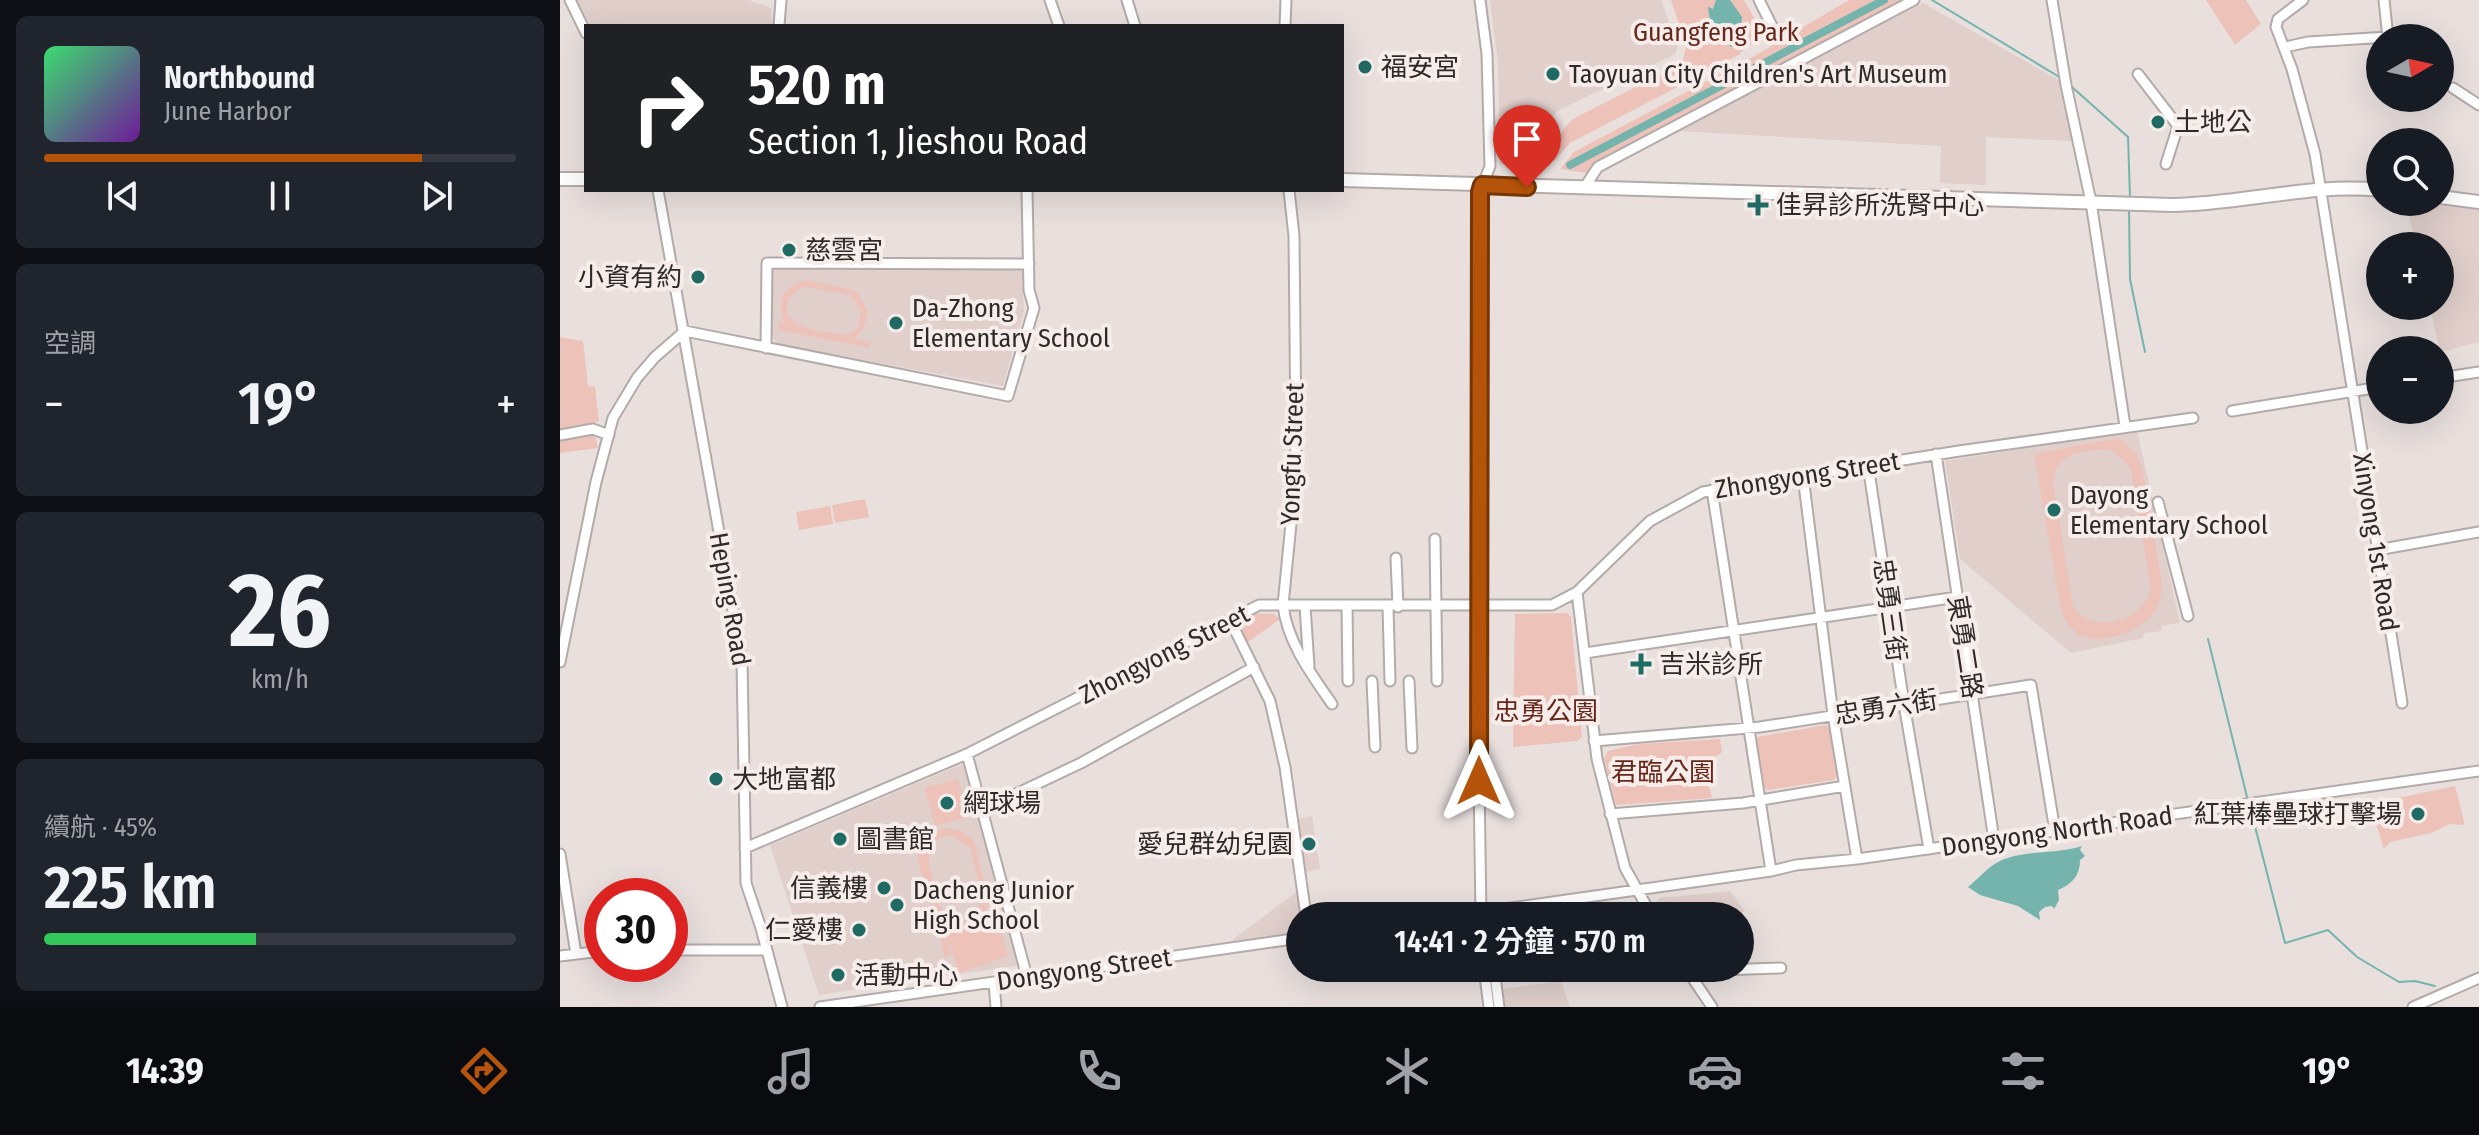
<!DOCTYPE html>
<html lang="zh-TW">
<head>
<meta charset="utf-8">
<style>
	:root { --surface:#171b24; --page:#20242c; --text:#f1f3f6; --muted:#9ea1a6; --line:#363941; --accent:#b45309 }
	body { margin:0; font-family:"Fira Sans Condensed","Noto Sans TC",sans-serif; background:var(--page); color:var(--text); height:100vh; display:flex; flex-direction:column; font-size:30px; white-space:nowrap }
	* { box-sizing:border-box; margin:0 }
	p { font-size:26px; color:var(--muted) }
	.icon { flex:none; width:44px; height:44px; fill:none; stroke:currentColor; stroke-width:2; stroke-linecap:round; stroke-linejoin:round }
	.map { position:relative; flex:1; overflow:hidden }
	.drawer { display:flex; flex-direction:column; gap:16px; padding:16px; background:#0d0f14; width:560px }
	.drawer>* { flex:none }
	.banner { position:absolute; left:24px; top:24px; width:760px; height:168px; border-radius:0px; box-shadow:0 8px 32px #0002; background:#202124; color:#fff; overflow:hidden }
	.needle { width:52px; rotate:81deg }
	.buttons { position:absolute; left:1806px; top:24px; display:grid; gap:16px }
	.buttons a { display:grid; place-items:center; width:88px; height:88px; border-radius:50%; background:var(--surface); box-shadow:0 8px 32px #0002; font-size:40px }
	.speed { position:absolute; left:24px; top:878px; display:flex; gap:16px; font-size:40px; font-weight:700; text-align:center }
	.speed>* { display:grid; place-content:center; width:104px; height:104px; border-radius:50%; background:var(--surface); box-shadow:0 8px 32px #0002; line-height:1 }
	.speed .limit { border:12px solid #d22; background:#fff; color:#111 }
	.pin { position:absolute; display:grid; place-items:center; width:68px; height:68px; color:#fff; margin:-82px -34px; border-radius:50% 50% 50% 0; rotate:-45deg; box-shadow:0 0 8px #0007 }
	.pin .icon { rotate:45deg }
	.me { position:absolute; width:88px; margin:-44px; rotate:0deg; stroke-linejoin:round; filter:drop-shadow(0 0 6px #0008) }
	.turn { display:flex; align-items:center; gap:28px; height:168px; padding:0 32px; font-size:36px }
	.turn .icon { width:104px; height:104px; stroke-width:2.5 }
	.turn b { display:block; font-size:56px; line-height:68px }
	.big { font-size:60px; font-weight:600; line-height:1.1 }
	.drawer .tile { flex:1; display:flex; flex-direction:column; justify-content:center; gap:12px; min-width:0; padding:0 28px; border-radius:12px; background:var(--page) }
	.drawer .dial { align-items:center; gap:0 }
	.dial b { font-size:104px; line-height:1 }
	.song { display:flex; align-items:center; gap:24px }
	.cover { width:96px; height:96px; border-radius:12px; background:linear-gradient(135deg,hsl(140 70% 55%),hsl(280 70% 35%)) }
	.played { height:8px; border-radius:4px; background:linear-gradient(90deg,var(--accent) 80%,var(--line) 80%) }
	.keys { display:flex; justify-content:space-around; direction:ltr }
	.heat { display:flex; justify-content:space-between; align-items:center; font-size:44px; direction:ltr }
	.charge { height:12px; border-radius:6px; background:linear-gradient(90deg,#34c759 45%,var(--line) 0) }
	.trip { position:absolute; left:726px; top:902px; width:468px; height:80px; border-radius:40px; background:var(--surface); box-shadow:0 8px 32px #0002; font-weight:600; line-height:80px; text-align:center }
	.menu { display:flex; height:128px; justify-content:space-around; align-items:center; background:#090b0e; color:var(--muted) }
	.menu .icon { width:56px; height:56px }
	.menu .active { color:var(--accent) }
	.menu b { font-size:36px; color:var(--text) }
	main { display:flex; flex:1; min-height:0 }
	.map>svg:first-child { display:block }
	.built { fill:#e0cfcb }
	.green { fill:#ecc2b9; fill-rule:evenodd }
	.water { fill:#75b4ad }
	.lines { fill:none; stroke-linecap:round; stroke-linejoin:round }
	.stream { stroke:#75b4ad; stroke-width:2 }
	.canal { stroke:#75b4ad; stroke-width:8 }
	.minor-casing { stroke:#b3aba9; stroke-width:13 }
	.major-casing { stroke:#b3aba9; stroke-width:16 }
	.minor { stroke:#fff; stroke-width:9 }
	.major { stroke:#fff; stroke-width:12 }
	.route-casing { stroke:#753606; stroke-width:20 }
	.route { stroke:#b45309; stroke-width:14 }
	.poi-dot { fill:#1f6a63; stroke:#f6edeb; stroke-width:3 }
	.labels { text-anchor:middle; stroke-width:8; stroke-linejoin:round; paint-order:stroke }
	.park-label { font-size:26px; fill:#68271b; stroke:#f6edeb }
	.poi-label { font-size:26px; fill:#2d2a29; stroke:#f6edeb; text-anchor:start }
	.street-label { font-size:26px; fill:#2d2a29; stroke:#f6edeb }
</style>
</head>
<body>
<main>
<section class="drawer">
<div class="tile">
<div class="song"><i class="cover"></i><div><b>Northbound</b><p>June Harbor</p></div></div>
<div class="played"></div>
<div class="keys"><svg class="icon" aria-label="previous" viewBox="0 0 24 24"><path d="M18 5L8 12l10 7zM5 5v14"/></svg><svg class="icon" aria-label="pause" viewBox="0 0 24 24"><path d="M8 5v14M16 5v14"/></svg><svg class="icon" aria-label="next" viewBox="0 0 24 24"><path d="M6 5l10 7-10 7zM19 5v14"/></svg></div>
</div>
<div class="tile"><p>空調</p>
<div class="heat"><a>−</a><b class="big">19°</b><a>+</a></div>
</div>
<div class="tile dial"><b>26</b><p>km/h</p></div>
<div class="tile"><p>續航 · 45%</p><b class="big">225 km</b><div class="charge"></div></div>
</section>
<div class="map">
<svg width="1919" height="1007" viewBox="0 0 1919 1007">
	<rect width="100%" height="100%" fill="#e9e0de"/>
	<!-- built -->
	<path class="built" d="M17,0H188L211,8L212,26H30Z
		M930,0H1101L1118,47L1115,54L997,111L984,134V163L940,165L938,63Z
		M1363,3L1502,82L1512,141L1426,137V185L1380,183L1381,146L1117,131Z
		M1846,202L1919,210V342L1880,352L1870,306H1880V246H1856Z
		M212,269L462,270L464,311L443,386L218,344L212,336Z
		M1577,430L1620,623L1602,626L1601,631L1584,633L1583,638L1511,653L1400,559L1385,461Z
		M403,764L462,965L259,995L210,845Z
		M752,816L760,869L746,872L738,819Z
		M739,890L743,916H740V932L671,941Z
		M1170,891L1185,911L1177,916H1103L1095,904L1100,898Z
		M1001,981L1010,1007H945L943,989Z"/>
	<!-- green -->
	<path class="green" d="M1111,0H1184L1200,28L1198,38L1177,56L1010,143L993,162C996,144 999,131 1013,119L1109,70L1123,60L1126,46Z
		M1289,0H1342L1026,173L1000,169L1014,152L1196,55Z
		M1646,0H1686L1701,24L1675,45Z
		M247,280L296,291L308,312L303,329L295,339L311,342L310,348L218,330L219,322L225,323C215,303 224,284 247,280ZM245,287L290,295L301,311L298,328L286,335C269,332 224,331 227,305C229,296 237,290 245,287Z
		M0,337L23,341L28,386L35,387L39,421L35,422L33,429L38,448L0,453Z
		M1559,438L1578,456L1582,468L1602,584C1601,595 1600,605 1592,615C1579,631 1541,645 1521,636C1509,630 1503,617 1500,605L1474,454ZM1550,450L1563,459L1571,470L1591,591C1580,622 1535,635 1513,607L1493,481C1495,452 1527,449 1550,450Z
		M305,499L309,517L275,523L272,505Z
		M270,506L273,524L239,530L236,512Z
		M694,613L714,614L720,619L684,645L675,626Z
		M1007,613L1011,617L1022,737L1017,741L953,747L955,614Z
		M1265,725L1270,728L1277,776L1274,780L1208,790L1203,787L1196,740L1198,737Z
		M1160,739L1162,752L1144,766L1152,798L1056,805L1044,758L1048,751L1079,744Z
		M398,779L408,817L375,826L365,788Z
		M1895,786L1905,825L1890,824L1871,833L1830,842L1824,849L1810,804Z
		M383,828L399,830L413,839L430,904C418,922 406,933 384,924L386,934L438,923L448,956L399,973L387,935L391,955L385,957L351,834L359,832L363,844ZM393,836L410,848L423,898L418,911L402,921C396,920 390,919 385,913C378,906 376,893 374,883C368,861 360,837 393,836Z"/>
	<!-- water -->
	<path class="water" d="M1156,0H1170L1182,17L1181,27L1175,32L1178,42L1171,47L1151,29L1148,7L1153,9Z
		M1522,846L1520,850L1525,856L1520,860C1520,876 1512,884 1498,890L1499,900L1494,909L1492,906L1485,907L1479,912L1480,920L1458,906L1420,895L1408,887C1418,879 1427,868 1438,862C1463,849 1495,855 1522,846Z"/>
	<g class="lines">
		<!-- stream -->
		<path class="stream" d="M1372,0L1501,78
			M1512,87L1568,137L1570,197
			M1569,210L1570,279L1585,352
			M1648,639L1688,801
			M1690,807L1725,943L1768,930L1797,957L1839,982L1855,981L1875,986"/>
		<!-- canal -->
		<path class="canal" d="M1010,165L1324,0"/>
		<defs>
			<path id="minor" d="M10,0L26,33
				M490,0L499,26
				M567,0L575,26
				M920,0L927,54L930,166L920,192L919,781L921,916
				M1199,0L1218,38
				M1492,0L1506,85L1531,202L1565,426
				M1743,0L1718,19L1716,27L1732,69L1755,154L1842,703
				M1824,0L1828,38
				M219,26L221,0
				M725,26L726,0
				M1725,47L1748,42L1828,37
				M1578,74L1618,126L1606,164
				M1893,88L1919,105
				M1024,188L1038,167L1354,0
				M98,190L182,661L186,883L201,928L222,1007
				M729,190L734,236L736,435L735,483L723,605C727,642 752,675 772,704
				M206,348L207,263L469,264
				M1880,378L1919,372
				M1672,411L1820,387
				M0,435L33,429L49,435
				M1376,454L1434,840
				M1308,465L1344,704L1369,849
				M1243,476L1273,715L1297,859
				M1152,490L1211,871
				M1598,502L1628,616
				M875,539L877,681
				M1817,550L1919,532
				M836,558L838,607
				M1017,592L1037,759L1065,868L1092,916
				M745,606L749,666
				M787,606L788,681
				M828,607L830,681
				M670,620L710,701L725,767L746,916
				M1025,653L1397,597
				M0,662L36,482L53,418L77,378L95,357L125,331L448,396L474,308L469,290L467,190
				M812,681L815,747
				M849,681L852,748
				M1034,741L1200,727L1471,685L1495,831
				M407,754L467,977
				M422,810L521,763L694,667
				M1050,814L1183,803L1285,786
				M185,848L407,754L699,605H992L1017,592L1090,521L1143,492L1399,451L1633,418
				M0,854L16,954
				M925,916L943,909L1211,871L1236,865L1297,859L1919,771
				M110,950H206
				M0,956L42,951
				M924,968L929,1007
				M934,968L939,1007
				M1127,970L1152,1007
				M1128,971L1221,968
				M434,982L436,1007
				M260,1007L740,938
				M1853,1007L1919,978"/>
			<path id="major" d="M0,179H26
				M782,180L1613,205C1682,204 1752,183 1820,190
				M1880,197L1919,202"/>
		</defs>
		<!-- minor casing -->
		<use href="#minor" class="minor-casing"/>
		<!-- major casing -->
		<use href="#major" class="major-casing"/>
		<!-- minor -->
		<use href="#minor" class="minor"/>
		<!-- major -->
		<use href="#major" class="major"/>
	</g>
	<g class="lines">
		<defs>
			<path id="route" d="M919,781L920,192L922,185L967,187"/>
		</defs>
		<!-- route casing -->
		<use href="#route" class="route-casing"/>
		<!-- route -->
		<use href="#route" class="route"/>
	</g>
	<!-- markers -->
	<g class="poi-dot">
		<circle cx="805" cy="67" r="8"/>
		<circle cx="993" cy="74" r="8"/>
		<circle cx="1598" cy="122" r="8"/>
		<path d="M1194 193h8v8h8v8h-8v8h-8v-8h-8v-8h8z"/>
		<circle cx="229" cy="250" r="8"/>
		<circle cx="138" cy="277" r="8"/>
		<circle cx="336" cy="323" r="8"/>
		<circle cx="1494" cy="510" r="8"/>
		<path d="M1077 652h8v8h8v8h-8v8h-8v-8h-8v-8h8z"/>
		<circle cx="156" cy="779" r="8"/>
		<circle cx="387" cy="803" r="8"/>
		<circle cx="1858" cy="814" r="8"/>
		<circle cx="280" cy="839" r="8"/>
		<circle cx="749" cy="844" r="8"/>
		<circle cx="324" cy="888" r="8"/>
		<circle cx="337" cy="905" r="8"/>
		<circle cx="299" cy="930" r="8"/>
		<circle cx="278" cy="975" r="8"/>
	</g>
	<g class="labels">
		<!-- park labels -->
		<g class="park-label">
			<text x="1156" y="41">Guangfeng Park</text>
			<text x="986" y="720">忠勇公園</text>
			<text x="1103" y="781">君臨公園</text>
		</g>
		<!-- poi labels -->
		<g class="poi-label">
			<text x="821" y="76">福安宮</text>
			<text x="1009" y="83">Taoyuan City Children's Art Museum</text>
			<text x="1614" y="131">土地公</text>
			<text x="1216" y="214">佳昇診所洗腎中心</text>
			<text x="245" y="259">慈雲宮</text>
			<text x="122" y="286" text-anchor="end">小資有約</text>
			<text x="352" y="317">Da-Zhong<tspan x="352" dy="30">Elementary School</tspan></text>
			<text x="1510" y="504">Dayong<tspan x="1510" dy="30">Elementary School</tspan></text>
			<text x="1099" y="673">吉米診所</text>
			<text x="172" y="788">大地富都</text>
			<text x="403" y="812">網球場</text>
			<text x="1842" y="823" text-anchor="end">紅葉棒壘球打擊場</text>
			<text x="296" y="848">圖書館</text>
			<text x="733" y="853" text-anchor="end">愛兒群幼兒園</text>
			<text x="308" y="897" text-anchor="end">信義樓</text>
			<text x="353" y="899">Dacheng Junior<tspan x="353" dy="30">High School</tspan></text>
			<text x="283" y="939" text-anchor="end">仁愛樓</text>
			<text x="294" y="984">活動中心</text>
		</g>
		<!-- street labels -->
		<g class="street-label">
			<text transform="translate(732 454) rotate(-88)" y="9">Yongfu Street</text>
			<text transform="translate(1247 475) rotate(-9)" y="9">Zhongyong Street</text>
			<text transform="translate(1816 542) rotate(81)" y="9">Xinyong 1st Road</text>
			<text transform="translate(170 599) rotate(80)" y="9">Heping Road</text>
			<text transform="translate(1330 610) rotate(82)" y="9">忠勇三街</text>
			<text transform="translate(1405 647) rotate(81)" y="9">東勇二路</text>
			<text transform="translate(604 654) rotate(-27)" y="9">Zhongyong Street</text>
			<text transform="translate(1326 707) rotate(-9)" y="9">忠勇六街</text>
			<text transform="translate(1497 831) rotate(-8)" y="9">Dongyong North Road</text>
			<text transform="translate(524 969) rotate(-8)" y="9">Dongyong Street</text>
		</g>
	</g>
</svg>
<div class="buttons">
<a><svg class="needle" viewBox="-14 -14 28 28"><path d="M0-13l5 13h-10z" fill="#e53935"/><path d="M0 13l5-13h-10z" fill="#9ea1a6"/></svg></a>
<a><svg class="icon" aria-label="search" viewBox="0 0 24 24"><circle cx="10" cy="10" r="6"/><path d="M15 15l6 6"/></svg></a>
<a>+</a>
<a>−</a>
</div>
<div class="speed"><div class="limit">30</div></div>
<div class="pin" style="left:967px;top:187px;background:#d93025"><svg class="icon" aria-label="arrive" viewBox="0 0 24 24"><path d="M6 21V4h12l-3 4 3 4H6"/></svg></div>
<svg class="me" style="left:919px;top:781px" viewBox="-20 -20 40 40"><path d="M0-17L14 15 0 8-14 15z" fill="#b45309" stroke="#fff" stroke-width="4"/></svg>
<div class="trip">14:41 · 2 分鐘 · 570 m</div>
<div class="banner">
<div class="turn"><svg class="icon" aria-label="right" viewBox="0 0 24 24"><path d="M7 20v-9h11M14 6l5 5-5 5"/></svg><div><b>520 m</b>Section 1, Jieshou Road</div></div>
</div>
</div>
</main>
<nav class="menu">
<b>14:39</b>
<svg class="icon active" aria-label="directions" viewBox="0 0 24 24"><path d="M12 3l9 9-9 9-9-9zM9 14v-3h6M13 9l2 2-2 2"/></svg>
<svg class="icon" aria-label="music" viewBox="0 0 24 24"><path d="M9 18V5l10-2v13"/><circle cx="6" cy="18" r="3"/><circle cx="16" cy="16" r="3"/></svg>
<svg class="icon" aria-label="phone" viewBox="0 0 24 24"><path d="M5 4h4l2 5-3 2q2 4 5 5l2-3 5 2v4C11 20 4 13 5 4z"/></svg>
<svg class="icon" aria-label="climate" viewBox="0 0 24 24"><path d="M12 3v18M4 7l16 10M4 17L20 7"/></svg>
<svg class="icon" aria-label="car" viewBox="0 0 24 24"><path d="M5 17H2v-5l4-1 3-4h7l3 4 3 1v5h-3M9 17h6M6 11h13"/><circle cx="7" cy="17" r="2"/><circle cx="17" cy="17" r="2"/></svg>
<svg class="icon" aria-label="filters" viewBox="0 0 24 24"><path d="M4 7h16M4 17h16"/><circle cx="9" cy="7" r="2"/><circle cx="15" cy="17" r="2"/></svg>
<b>19°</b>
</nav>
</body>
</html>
